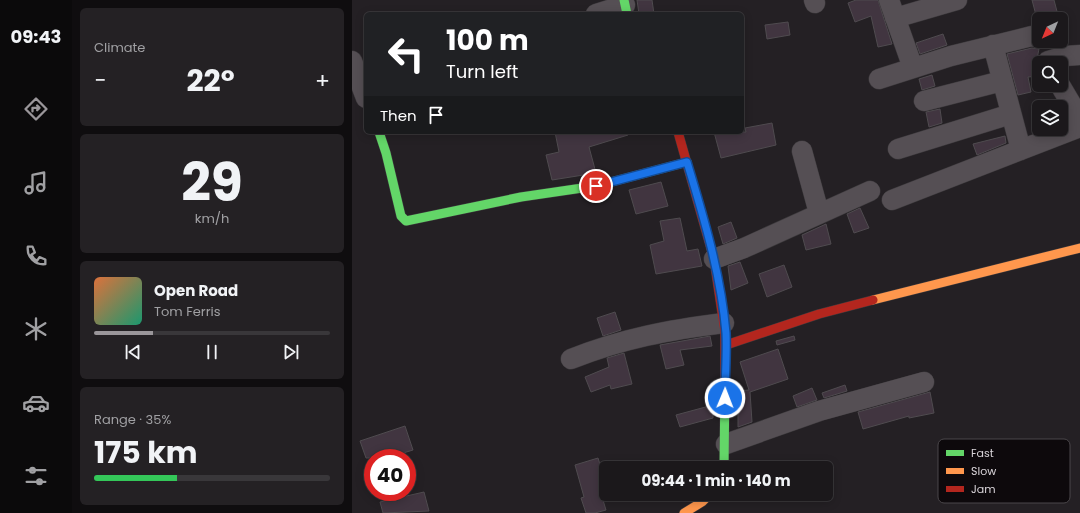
<!DOCTYPE html>
<html lang="en">
<head>
<meta charset="utf-8">
<style>
	:root { --surface:#1b181b; --page:#242124; --text:#f1f3f6; --muted:#a0a0a3; --line:#39373a; --accent:#9a969a }
	body { margin:0; font-family:Poppins,sans-serif; background:var(--page); color:var(--text); height:100vh; display:flex; flex-direction:column; font-size:15px; white-space:nowrap }
	* { box-sizing:border-box; margin:0 }
	p { font-size:13px; color:var(--muted) }
	.icon { flex:none; width:22px; height:22px; fill:none; stroke:currentColor; stroke-width:2; stroke-linecap:round; stroke-linejoin:round }
	.map { position:relative; flex:1; overflow:hidden }
	.sheet { display:flex; flex-direction:column; gap:8px; padding:8px; background:#0f0d0f; width:280px }
	.sheet>* { flex:none }
	.hud { position:absolute; left:12px; top:12px; width:380px; height:122px; border-radius:6px; box-shadow:0 2px 10px #0003,0 0 0 1px var(--line); background:#202124; color:#fff; overflow:hidden }
	.needle { width:26px; rotate:223deg }
	.controls { position:absolute; left:680px; top:12px; display:grid; gap:8px }
	.controls a { display:grid; place-items:center; width:36px; height:36px; border-radius:6px; background:var(--surface); box-shadow:0 2px 10px #0003,0 0 0 1px var(--line); font-size:20px }
	.speed { position:absolute; left:12px; top:449px; display:flex; gap:8px; font-size:20px; font-weight:700; text-align:center }
	.speed>* { display:grid; place-content:center; width:52px; height:52px; border-radius:50%; background:var(--surface); box-shadow:0 2px 10px #0003,0 0 0 1px var(--line); line-height:1 }
	.speed .limit { border:6px solid #d22; background:#fff; color:#111 }
	.pin { position:absolute; display:grid; place-items:center; width:34px; height:34px; color:#fff; margin:-17px; border:2px solid #fff; border-radius:50%; box-shadow:0 1px 4px #0007 }
	.me { position:absolute; width:44px; margin:-22px; rotate:1deg; stroke-linejoin:round; filter:drop-shadow(0 0 3px #0008) }
	.turn { display:flex; align-items:center; gap:14px; height:84px; padding:0 16px; font-size:18px }
	.turn .icon { width:52px; height:52px; stroke-width:2.5 }
	.turn b { display:block; font-size:28px; line-height:34px }
	.then { display:flex; align-items:center; height:38px; padding:0 16px; background:#0003; gap:8px; font-size:15px }
	.big { font-size:30px; font-weight:700; line-height:1.1 }
	.sheet .widget { flex:1; display:flex; flex-direction:column; justify-content:center; gap:6px; min-width:0; padding:0 14px; border-radius:6px; background:var(--page) }
	.sheet .dial { align-items:center; gap:0 }
	.dial b { font-size:52px; line-height:1 }
	.song { display:flex; align-items:center; gap:12px }
	.cover { width:48px; height:48px; border-radius:6px; background:linear-gradient(135deg,hsl(20 70% 55%),hsl(160 70% 35%)) }
	.played { height:4px; border-radius:2px; background:linear-gradient(90deg,var(--accent) 25%,var(--line) 25%) }
	.keys { display:flex; justify-content:space-around; direction:ltr }
	.heat { display:flex; justify-content:space-between; align-items:center; font-size:22px; direction:ltr }
	.charge { height:6px; border-radius:3px; background:linear-gradient(90deg,#34c759 35%,var(--line) 0) }
	.trip { position:absolute; left:247px; top:461px; width:234px; height:40px; border-radius:6px; background:var(--surface); box-shadow:0 2px 10px #0003,0 0 0 1px var(--line); font-weight:700; line-height:40px; text-align:center }
	main { display:flex; flex:1; min-height:0 }
	.menu { display:flex; flex-direction:column; width:72px; justify-content:space-around; align-items:center; background:#0b0a0b; color:var(--muted) }
	.menu .icon { width:28px; height:28px }
	.menu .selected { color:var(--accent) }
	.menu b { font-size:18px; color:var(--text) }
	.map>svg:first-child { display:block }
	.building { fill:#413540; stroke:#4f4b4f }
	.lines { fill:none; stroke-linecap:round; stroke-linejoin:round }
	.street-casing { stroke:#3d3a3d; stroke-width:21 }
	.fast-casing { stroke:#3d3a3d; stroke-width:10 }
	.slow-casing { stroke:#3d3a3d; stroke-width:10 }
	.jam-casing { stroke:#3d3a3d; stroke-width:10 }
	.street { stroke:#554f54; stroke-width:20 }
	.fast { stroke:#63d668; stroke-width:9 }
	.slow { stroke:#ff974d; stroke-width:9 }
	.jam { stroke:#b3261e; stroke-width:9 }
	.route-casing { stroke:#114b97; stroke-width:10 }
	.route { stroke:#1a73e8; stroke-width:7 }
	.key { fill:#0d090c; stroke:#4a464a; stroke-width:1 }
	.key-label { font-size:11px; fill:#dad5da }
</style>
</head>
<body>
<main>
<nav class="menu">
<b>09:43</b>
<svg class="icon selected" aria-label="directions" viewBox="0 0 24 24"><path d="M12 3l9 9-9 9-9-9zM9 14v-3h6M13 9l2 2-2 2"/></svg>
<svg class="icon" aria-label="music" viewBox="0 0 24 24"><path d="M9 18V5l10-2v13"/><circle cx="6" cy="18" r="3"/><circle cx="16" cy="16" r="3"/></svg>
<svg class="icon" aria-label="phone" viewBox="0 0 24 24"><path d="M5 4h4l2 5-3 2q2 4 5 5l2-3 5 2v4C11 20 4 13 5 4z"/></svg>
<svg class="icon" aria-label="climate" viewBox="0 0 24 24"><path d="M12 3v18M4 7l16 10M4 17L20 7"/></svg>
<svg class="icon" aria-label="car" viewBox="0 0 24 24"><path d="M5 17H2v-5l4-1 3-4h7l3 4 3 1v5h-3M9 17h6M6 11h13"/><circle cx="7" cy="17" r="2"/><circle cx="17" cy="17" r="2"/></svg>
<svg class="icon" aria-label="filters" viewBox="0 0 24 24"><path d="M4 7h16M4 17h16"/><circle cx="9" cy="7" r="2"/><circle cx="15" cy="17" r="2"/></svg>
</nav>
<section class="sheet">
<div class="widget"><p>Climate</p>
<div class="heat"><a>−</a><b class="big">22°</b><a>+</a></div>
</div>
<div class="widget dial"><b>29</b><p>km/h</p></div>
<div class="widget">
<div class="song"><i class="cover"></i><div><b>Open Road</b><p>Tom Ferris</p></div></div>
<div class="played"></div>
<div class="keys"><svg class="icon" aria-label="previous" viewBox="0 0 24 24"><path d="M18 5L8 12l10 7zM5 5v14"/></svg><svg class="icon" aria-label="pause" viewBox="0 0 24 24"><path d="M8 5v14M16 5v14"/></svg><svg class="icon" aria-label="next" viewBox="0 0 24 24"><path d="M6 5l10 7-10 7zM19 5v14"/></svg></div>
</div>
<div class="widget"><p>Range · 35%</p><b class="big">175 km</b><div class="charge"></div></div>
</section>
<div class="map">
<svg width="728" height="513" viewBox="0 0 728 513">
	<rect width="100%" height="100%" fill="#242024"/>
	<!-- building -->
	<path class="building" d="M285,0H300L302,14H287Z
		M504,0H526L540,44L526,47L519,16L503,22L496,3Z
		M680,0H702L707,19H685Z
		M436,22L438,35L415,39L413,25Z
		M591,34L595,45L568,54L564,43Z
		M680,48L687,49L685,59L687,76L676,77L679,92L666,95L655,54Z
		M580,75L583,86L570,90L567,79Z
		M704,100L708,107H687V119L684,120L680,107Z
		M588,109L590,123L577,127L574,112Z
		M420,123L424,145L369,158L362,132H394L393,128Z
		M203,132H276V135L237,147L244,173L200,180L194,155L207,152Z
		M653,136L654,143L625,155L621,144Z
		M309,182L316,206L284,214L277,190Z
		M508,208L517,228L502,233L495,214Z
		M328,218L335,251L346,249L350,266L304,274L298,245L312,241L308,221Z
		M379,222L385,238L371,244L366,227Z
		M474,224L479,244L454,250L450,235Z
		M388,262L396,283L379,290L376,266Z
		M432,265L440,287L415,297L407,274Z
		M263,312L269,330L251,336L245,318Z
		M358,336L360,346L328,350L332,365L314,369L308,345Z
		M442,336L443,340L425,345L424,341Z
		M426,349L436,379L398,392L400,422L386,427V391L397,390L388,362Z
		M272,353L280,384L259,389L258,385L239,392L233,377L257,367L255,358Z
		M493,385L495,391L472,398L470,393Z
		M460,388L465,400L445,407L441,396Z
		M578,392L582,413L557,418V416L511,429L506,412Z
		M361,405V418L328,427L324,415Z
		M53,426L61,450L35,458H14L8,441Z
		M246,458L254,484L247,487L254,510L243,513H234L229,498L232,497L223,465Z
		M72,492L77,511L31,513L28,502Z"/>
	<g class="lines">
		<defs>
			<path id="street" d="M462,0L463,3
				M537,0L561,68
				M244,14L273,5
				M543,18L605,0
				M641,45L669,150
				M0,61L14,98
				M696,61L713,56L728,55
				M527,79L599,56L680,36L687,38
				M708,85L724,112L728,123
				M572,101L650,81
				M546,149L659,114
				M450,151L467,213
				M540,200L728,127
				M362,259L392,248L518,191
				M219,359C272,338 317,330 372,323
				M374,444L467,411L572,382"/>
			<path id="fast" d="M272,0L275,14
				M27,132L34,153L49,216L54,221L169,197L244,186L335,162
				M372,468L373,382"/>
			<path id="slow" d="M521,300L728,248
				M332,513L350,502L358,494"/>
			<path id="jam" d="M326,132L362,259L373,332V382
				M374,345L467,314L521,300"/>
		</defs>
		<!-- street casing -->
		<use href="#street" class="street-casing"/>
		<!-- fast casing -->
		<use href="#fast" class="fast-casing"/>
		<!-- slow casing -->
		<use href="#slow" class="slow-casing"/>
		<!-- jam casing -->
		<use href="#jam" class="jam-casing"/>
		<!-- street -->
		<use href="#street" class="street"/>
		<!-- fast -->
		<use href="#fast" class="fast"/>
		<!-- slow -->
		<use href="#slow" class="slow"/>
		<!-- jam -->
		<use href="#jam" class="jam"/>
	</g>
	<g class="lines">
		<defs>
			<path id="route" d="M244,186L335,162C352,218 369,275 374,333C375,354 373,376 373,398"/>
		</defs>
		<!-- route casing -->
		<use href="#route" class="route-casing"/>
		<!-- route -->
		<use href="#route" class="route"/>
	</g>
	<!-- legend -->
	<rect x="586" y="439" width="132" height="64" rx="6" class="key"/>
	<rect x="594" y="450" width="18" height="6" fill="#63d668"/>
	<rect x="594" y="468" width="18" height="6" fill="#ff974d"/>
	<rect x="594" y="486" width="18" height="6" fill="#b3261e"/>
	<g class="key-label">
		<text x="619" y="457">Fast</text>
		<text x="619" y="475">Slow</text>
		<text x="619" y="493">Jam</text>
	</g>
</svg>
<div class="controls">
<a><svg class="needle" viewBox="-14 -14 28 28"><path d="M0-13l5 13h-10z" fill="#e53935"/><path d="M0 13l5-13h-10z" fill="#a0a0a3"/></svg></a>
<a><svg class="icon" aria-label="search" viewBox="0 0 24 24"><circle cx="10" cy="10" r="6"/><path d="M15 15l6 6"/></svg></a>
<a><svg class="icon" aria-label="layers" viewBox="0 0 24 24"><path d="M12 4l9 5-9 5-9-5zM3 14l9 5 9-5"/></svg></a>
</div>
<div class="speed"><div class="limit">40</div></div>
<div class="pin" style="left:244px;top:186px;background:#d93025"><svg class="icon" aria-label="arrive" viewBox="0 0 24 24"><path d="M6 21V4h12l-3 4 3 4H6"/></svg></div>
<svg class="me" style="left:373px;top:398px" viewBox="-20 -20 40 40"><circle r="17" fill="#1a73e8" stroke="#fff" stroke-width="3"/><path d="M0-11L8 9 0 5-8 9z" fill="#fff"/></svg>
<div class="trip">09:44 · 1 min · 140 m</div>
<div class="hud">
<div class="turn"><svg class="icon" aria-label="left" viewBox="0 0 24 24"><path d="M17 20v-9H6M10 6l-5 5 5 5"/></svg><div><b>100 m</b>Turn left</div></div>
<div class="then">Then<svg class="icon" aria-label="arrive" viewBox="0 0 24 24"><path d="M6 21V4h12l-3 4 3 4H6"/></svg></div>
</div>
</div>
</main>
</body>
</html>
